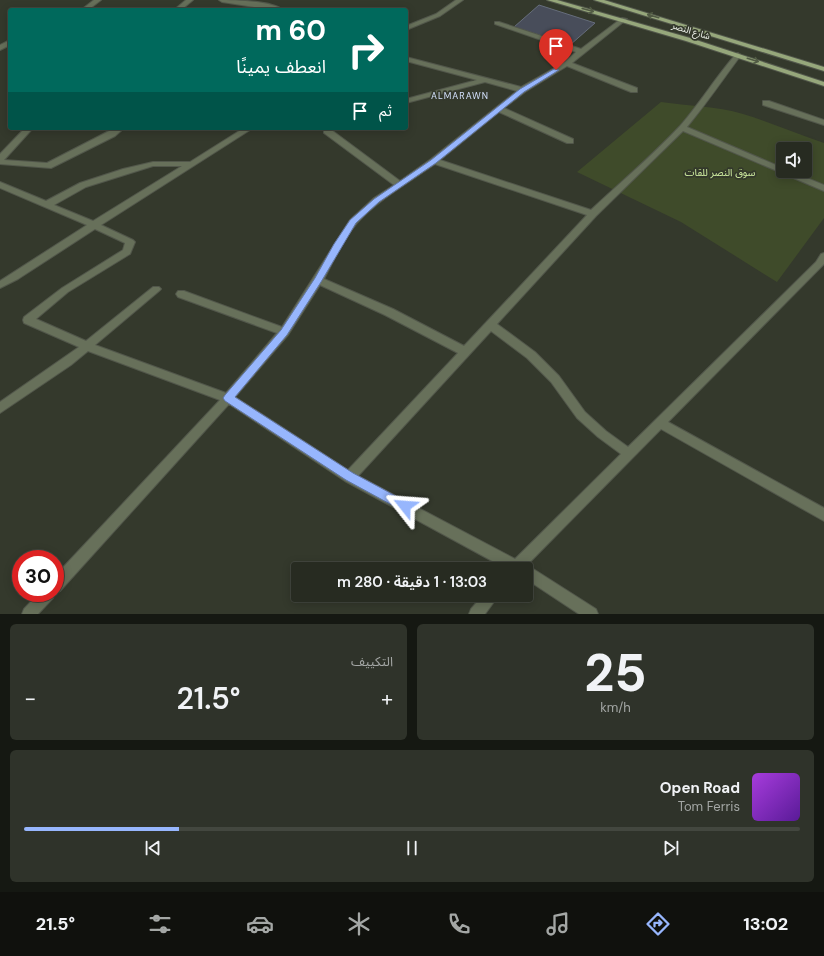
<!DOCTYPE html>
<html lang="ar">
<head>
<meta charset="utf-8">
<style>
	:root { --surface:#272b21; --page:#2f332a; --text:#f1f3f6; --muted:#a4a7a5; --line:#43473f; --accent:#97b6fd }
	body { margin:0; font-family:"DM Sans","Noto Sans Arabic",sans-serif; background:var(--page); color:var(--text); direction:rtl; height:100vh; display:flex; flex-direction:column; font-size:15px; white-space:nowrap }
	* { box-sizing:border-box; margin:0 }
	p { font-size:13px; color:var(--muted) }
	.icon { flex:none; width:22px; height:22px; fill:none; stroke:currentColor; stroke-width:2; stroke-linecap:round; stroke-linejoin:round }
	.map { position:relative; height:614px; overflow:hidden; direction:ltr }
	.panel { display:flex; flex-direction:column; gap:10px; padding:10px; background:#151812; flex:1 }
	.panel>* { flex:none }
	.hud { position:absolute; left:8px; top:8px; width:400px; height:122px; border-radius:4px; box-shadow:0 2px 10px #0003,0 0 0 1px var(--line); direction:rtl; background:#00695c; color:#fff; overflow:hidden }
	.controls { position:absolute; left:776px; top:142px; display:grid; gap:8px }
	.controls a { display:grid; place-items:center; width:36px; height:36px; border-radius:4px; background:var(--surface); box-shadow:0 2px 10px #0003,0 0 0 1px var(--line); font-size:20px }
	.speed { position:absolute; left:12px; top:550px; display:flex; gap:8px; font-size:20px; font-weight:700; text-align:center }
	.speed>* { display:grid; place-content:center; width:52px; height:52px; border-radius:50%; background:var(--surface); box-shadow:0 2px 10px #0003,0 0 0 1px var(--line); line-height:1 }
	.speed .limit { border:6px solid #d22; background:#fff; color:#111 }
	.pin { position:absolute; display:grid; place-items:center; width:34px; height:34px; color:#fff; margin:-41px -17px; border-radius:50% 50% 50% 0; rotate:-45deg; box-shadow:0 0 4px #0007 }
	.pin .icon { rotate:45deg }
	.me { position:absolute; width:44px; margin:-22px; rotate:298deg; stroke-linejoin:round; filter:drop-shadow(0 0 3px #0008) }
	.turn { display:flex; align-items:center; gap:14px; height:84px; padding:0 16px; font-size:18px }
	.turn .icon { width:52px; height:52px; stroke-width:2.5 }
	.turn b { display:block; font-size:28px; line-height:34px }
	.then { display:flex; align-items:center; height:38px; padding:0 16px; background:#0003; gap:8px; font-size:15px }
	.big { font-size:30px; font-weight:600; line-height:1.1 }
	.panel .widget { flex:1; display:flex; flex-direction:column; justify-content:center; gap:6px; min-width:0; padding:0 14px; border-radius:6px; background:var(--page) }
	.panel .dial { align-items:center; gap:0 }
	.dial b { font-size:52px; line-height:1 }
	.song { display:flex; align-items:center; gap:12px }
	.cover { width:48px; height:48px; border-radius:6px; background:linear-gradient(135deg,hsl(280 70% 55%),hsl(270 70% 35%)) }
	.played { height:4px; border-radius:2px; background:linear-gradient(90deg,var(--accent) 20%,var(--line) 20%) }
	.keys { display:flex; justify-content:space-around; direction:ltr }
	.heat { display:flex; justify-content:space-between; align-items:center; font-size:22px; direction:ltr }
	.panel .tiles { flex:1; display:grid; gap:10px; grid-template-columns:1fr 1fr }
	.widget:last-child { grid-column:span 2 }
	.trip { position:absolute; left:291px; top:562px; width:242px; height:40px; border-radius:4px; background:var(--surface); box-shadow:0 2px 10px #0003,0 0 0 1px var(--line); font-weight:600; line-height:40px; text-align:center; direction:rtl }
	.tabs { display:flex; height:64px; justify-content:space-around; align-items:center; background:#10110d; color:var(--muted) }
	.tabs .icon { width:28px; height:28px }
	.tabs .current { color:var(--accent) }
	.tabs b { font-size:18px; color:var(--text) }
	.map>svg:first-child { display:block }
	.green { fill:#3f4b2a; fill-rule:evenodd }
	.building { fill:#484d5a; stroke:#666d7b }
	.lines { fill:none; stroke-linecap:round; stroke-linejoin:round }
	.minor-casing { stroke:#52574b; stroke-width:2 }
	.primary-casing { stroke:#52574b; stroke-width:2 }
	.minor { fill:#67705a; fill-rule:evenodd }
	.primary { fill:#96a77b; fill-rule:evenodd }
	.oneway { stroke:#515a44 }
	.route { fill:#97b6fd; stroke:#6276a4 }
	.labels { text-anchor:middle; stroke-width:3.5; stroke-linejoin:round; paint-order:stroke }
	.far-street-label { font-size:9px; fill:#f1f5ed; stroke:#34392c }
	.far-neighbourhood-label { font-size:9px; letter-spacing:1px; fill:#d3e0fb; stroke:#34392c }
	.park-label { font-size:10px; fill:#d2f0a2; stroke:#34392c }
</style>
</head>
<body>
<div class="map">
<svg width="824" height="614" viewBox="0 0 824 614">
	<rect width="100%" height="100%" fill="#34392c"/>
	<!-- green -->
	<path class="green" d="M661,102C688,106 716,106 743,114C770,122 797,134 824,143V218L777,282L681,222L577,172ZM783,149H805V171H783Z"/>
	<!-- building -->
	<path class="building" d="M539,5L595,23L570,45L514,27Z"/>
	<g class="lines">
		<defs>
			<path id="minor" d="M94,0H101L88,10H81Z
				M186,0H193L181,10H174Z
				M219,0C234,0 272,1 283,10H274L222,2Z
				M456,0H463L440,16L406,30V26L436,14Z
				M622,18L627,19L572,63L637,88V92H631L567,66L525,92L504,108L573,139V143H567L499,112L440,160L591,210C621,182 652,156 680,126C700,103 716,77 736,54L738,53L741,55C723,79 706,104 687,127L783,168V171H790L824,185V191L683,131L596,216L497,324L535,352L559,376L585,412L606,431L628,447L816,262L821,254L824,253V264L822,266L668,422L824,508V521L661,429L527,565L596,609L598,614H579L526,579V569H507L345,481L229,404L60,591L55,593V576L220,400L88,351L71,365L0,413V402L79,347L24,323L23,320L24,317L62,288L123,250L125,243L95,229L18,279L0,288V281L87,225L0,188V182L46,201L80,183L123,169L153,162H190L244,128H253L101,225L133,240L135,242L130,254L68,292L36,319L86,341L153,287H159L161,289L159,291L95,345L226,393L277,333L178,297L176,294L178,291H184L282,327L350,220L374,198L394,185L324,133V129H330L400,181L431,159L517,91L485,82L406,103V99L477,80L406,61V57L521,87L565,62L576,52L495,24V22H499L581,49ZM435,164L587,215L464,346L393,309L324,279C334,260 343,239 357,223C379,199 408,183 435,164ZM153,166H182L93,221L54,205L86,187ZM320,285L385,315L458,353L348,470L235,397L288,335ZM491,331L527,358L551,382L577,418L598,437L621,454L515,559L358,476Z
				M10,40V45L0,50V45Z
				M763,101H769L824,120V125L763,105Z
				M25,128H33L4,160L47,163L115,128H124L115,136L51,168L0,164V154Z
				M39,593H55L53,598L38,614H22L24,609Z
				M483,595H499L485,614H469L471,609Z"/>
			<path id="primary" d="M547,0H557L690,38L824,82V86L686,41Z
				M594,0H604L824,67V71Z"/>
		</defs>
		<!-- minor casing -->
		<use href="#minor" class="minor-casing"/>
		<!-- primary casing -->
		<use href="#primary" class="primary-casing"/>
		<!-- minor -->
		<use href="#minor" class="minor"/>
		<!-- primary -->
		<use href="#primary" class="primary"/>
	</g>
	<!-- one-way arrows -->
	<defs><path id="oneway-shaft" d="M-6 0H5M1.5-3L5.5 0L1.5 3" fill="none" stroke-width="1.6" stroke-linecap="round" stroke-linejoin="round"/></defs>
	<g class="oneway">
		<use href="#oneway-shaft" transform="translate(588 10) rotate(15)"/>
		<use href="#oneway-shaft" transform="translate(653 16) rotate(-164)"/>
		<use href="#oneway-shaft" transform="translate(753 60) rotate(17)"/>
	</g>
	<!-- route -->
	<path class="route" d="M554,69L559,70L524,92L436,163L379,202L356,223L321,282L287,335L235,397L353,473L409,503L411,506L409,510L405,511L401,510L346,480L225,401L223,398L225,395L281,330L315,278L334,244L350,220L374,199L431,160L520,89Z"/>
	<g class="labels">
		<!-- far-street labels -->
		<g class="far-street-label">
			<text transform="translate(691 31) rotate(17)" y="3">شارع النصر</text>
		</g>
		<!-- far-neighbourhood labels -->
		<g class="far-neighbourhood-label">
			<text x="460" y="99">ALMARAWN</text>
		</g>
		<!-- park labels -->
		<g class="park-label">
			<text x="720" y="176">سوق النصر للقات</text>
		</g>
	</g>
</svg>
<div class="controls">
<a><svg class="icon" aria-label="sound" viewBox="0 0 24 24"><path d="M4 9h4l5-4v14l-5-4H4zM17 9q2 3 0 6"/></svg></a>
</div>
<div class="speed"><div class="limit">30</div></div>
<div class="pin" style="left:556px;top:70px;background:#d93025"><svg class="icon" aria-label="arrive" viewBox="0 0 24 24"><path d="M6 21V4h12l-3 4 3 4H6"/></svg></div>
<svg class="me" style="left:405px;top:506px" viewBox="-20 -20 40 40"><path d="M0-17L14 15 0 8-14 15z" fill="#97b6fd" stroke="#fff" stroke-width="4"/></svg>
<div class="trip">13:03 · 1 دقيقة · 280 m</div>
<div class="hud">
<div class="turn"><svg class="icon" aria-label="right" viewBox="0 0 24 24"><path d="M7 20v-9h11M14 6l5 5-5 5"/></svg><div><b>60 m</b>انعطف يمينًا</div></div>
<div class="then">ثم<svg class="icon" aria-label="arrive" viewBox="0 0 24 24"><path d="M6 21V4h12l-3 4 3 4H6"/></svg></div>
</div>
</div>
<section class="panel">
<div class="tiles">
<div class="widget dial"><b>25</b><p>km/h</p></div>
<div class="widget"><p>التكييف</p>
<div class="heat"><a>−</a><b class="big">21.5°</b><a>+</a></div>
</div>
<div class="widget">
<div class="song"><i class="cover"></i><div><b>Open Road</b><p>Tom Ferris</p></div></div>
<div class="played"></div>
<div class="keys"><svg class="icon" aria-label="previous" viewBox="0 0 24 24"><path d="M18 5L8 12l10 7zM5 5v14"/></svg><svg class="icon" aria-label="pause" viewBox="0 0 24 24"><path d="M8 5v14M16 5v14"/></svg><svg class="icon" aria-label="next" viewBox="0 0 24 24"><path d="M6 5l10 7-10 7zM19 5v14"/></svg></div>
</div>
</div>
</section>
<nav class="tabs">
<b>13:02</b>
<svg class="icon current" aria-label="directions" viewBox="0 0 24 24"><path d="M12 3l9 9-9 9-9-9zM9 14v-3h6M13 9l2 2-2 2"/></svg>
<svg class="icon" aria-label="music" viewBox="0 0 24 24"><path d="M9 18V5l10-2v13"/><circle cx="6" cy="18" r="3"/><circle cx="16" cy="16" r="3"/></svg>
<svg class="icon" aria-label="phone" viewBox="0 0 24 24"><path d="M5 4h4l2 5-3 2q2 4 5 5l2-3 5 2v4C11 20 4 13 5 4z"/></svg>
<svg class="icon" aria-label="climate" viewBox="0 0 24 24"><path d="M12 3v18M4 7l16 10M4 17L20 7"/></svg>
<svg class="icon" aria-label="car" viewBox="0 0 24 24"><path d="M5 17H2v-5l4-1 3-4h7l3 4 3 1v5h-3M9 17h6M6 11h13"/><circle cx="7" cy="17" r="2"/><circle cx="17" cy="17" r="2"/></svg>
<svg class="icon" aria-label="filters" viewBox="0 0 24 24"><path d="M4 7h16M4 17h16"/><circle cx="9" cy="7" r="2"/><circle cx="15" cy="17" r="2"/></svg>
<b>21.5°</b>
</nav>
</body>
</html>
